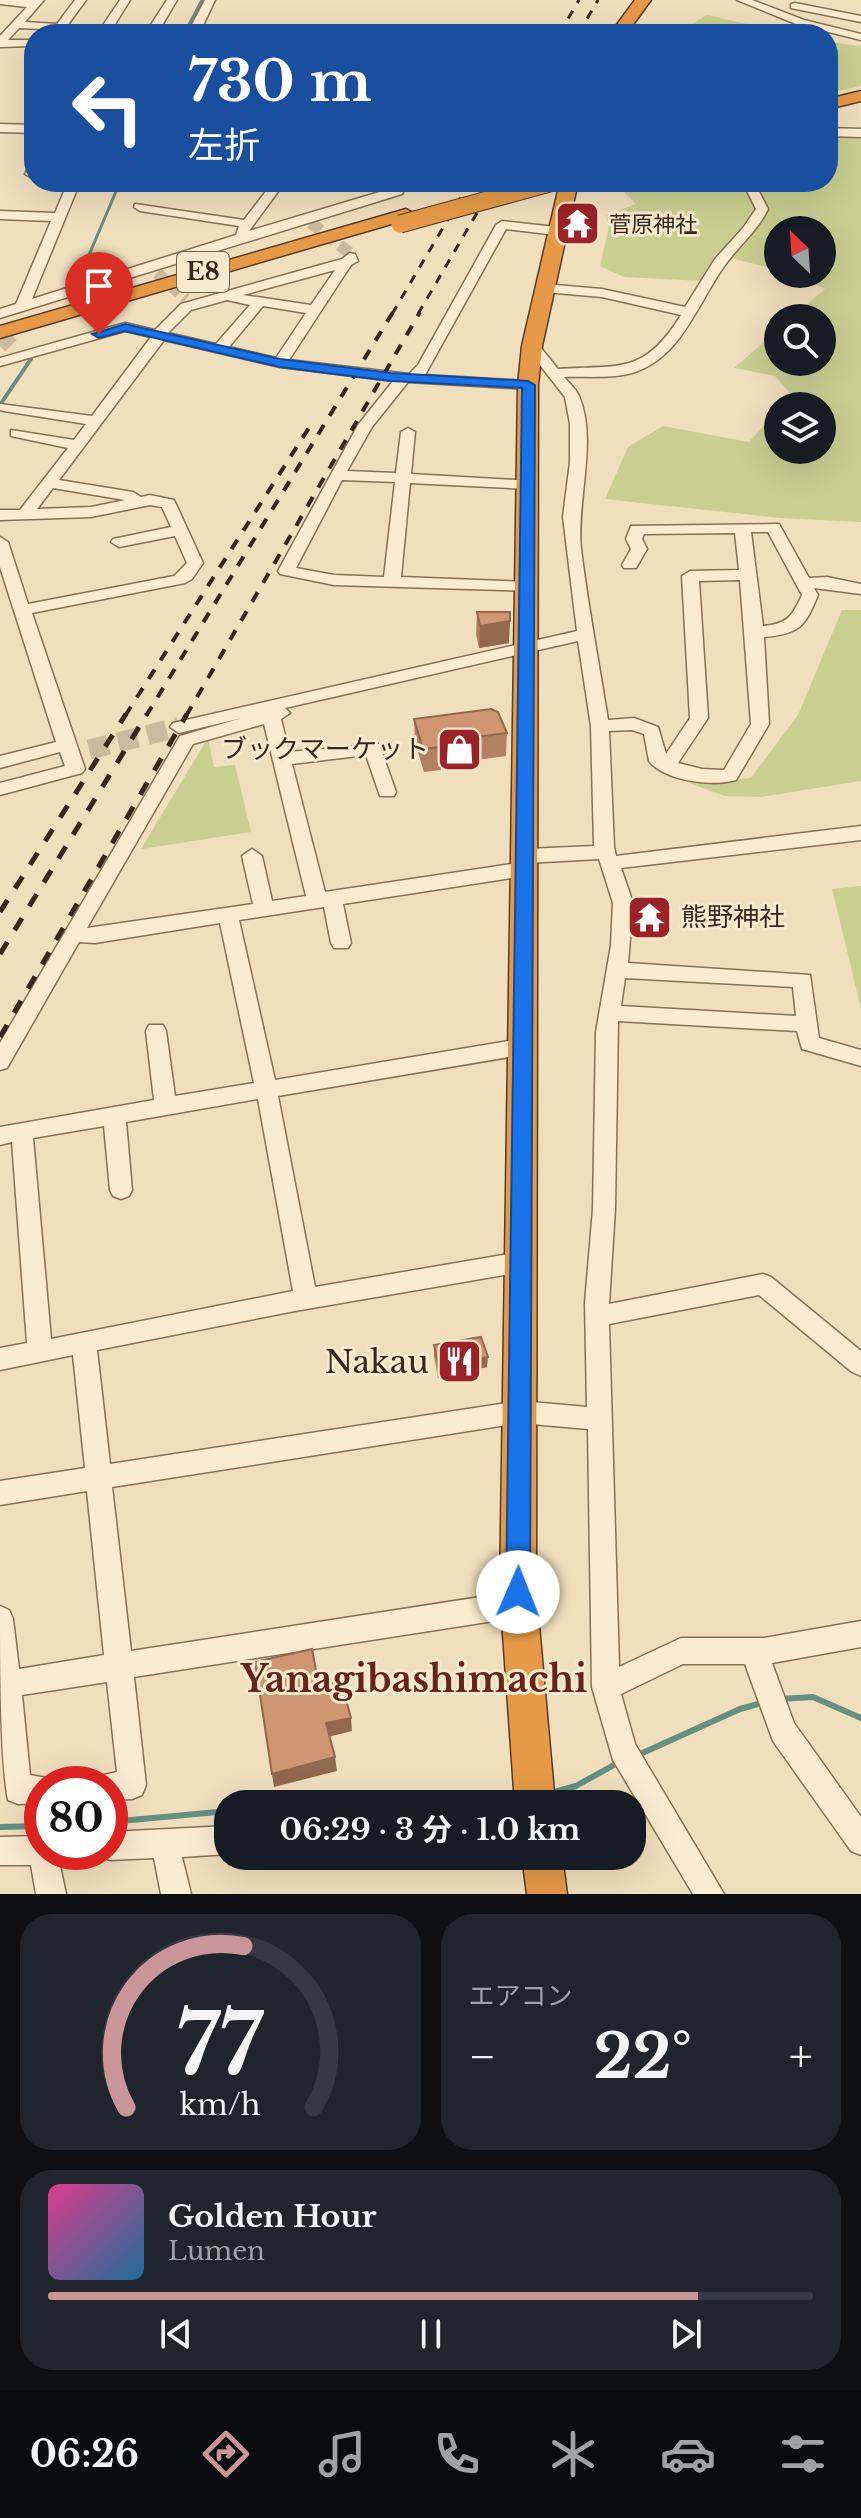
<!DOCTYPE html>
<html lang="ja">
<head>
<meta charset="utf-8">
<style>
	:root { --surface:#171b24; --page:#20242c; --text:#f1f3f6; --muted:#9ea1a6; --line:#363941; --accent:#ca9599 }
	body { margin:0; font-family:"Libre Baskerville","Noto Sans JP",serif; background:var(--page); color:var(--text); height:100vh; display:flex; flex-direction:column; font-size:30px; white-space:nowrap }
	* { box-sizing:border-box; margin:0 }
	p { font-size:26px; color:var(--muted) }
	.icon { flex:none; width:44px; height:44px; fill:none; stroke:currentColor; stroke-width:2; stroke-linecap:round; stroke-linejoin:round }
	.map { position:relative; height:1894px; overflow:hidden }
	.drawer { display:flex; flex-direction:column; gap:20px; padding:20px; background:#0d0f14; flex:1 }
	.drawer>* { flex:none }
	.top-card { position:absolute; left:24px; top:24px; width:814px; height:168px; border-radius:32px; box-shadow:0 8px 32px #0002; background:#1a4fa0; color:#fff; overflow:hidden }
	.needle { width:52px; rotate:335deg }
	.controls { position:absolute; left:764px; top:216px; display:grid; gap:16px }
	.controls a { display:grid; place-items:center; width:72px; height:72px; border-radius:50%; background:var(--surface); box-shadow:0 8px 32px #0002; font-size:40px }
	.speed { position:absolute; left:24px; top:1766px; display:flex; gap:16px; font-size:40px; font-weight:700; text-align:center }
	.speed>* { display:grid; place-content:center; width:104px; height:104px; border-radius:50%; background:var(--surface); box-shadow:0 8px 32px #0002; line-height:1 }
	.speed .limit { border:12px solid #d22; background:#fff; color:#111 }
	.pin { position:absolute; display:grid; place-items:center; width:68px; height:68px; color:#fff; margin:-82px -34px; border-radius:50% 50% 50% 0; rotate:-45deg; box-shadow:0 0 8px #0007 }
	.pin .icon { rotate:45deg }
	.me { position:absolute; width:88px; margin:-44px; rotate:1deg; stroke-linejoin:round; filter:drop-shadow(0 0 6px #0008) }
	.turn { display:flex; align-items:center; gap:28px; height:168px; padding:0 32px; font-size:36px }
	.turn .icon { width:104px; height:104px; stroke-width:2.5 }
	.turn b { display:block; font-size:56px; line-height:68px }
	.big { font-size:60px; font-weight:700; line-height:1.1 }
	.drawer .tile { flex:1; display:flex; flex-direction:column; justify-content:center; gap:12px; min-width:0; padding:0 28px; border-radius:32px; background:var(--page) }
	.drawer .dial { align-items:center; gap:0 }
	.dial svg { height:208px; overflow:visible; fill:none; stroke:var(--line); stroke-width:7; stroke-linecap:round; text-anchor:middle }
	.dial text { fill:var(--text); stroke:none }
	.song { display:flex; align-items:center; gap:24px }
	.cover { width:96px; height:96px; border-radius:12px; background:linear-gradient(135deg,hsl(330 70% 55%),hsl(200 70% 35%)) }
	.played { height:8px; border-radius:4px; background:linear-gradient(90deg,var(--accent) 85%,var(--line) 85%) }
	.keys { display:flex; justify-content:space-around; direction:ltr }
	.heat { display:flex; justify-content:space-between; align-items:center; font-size:44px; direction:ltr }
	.drawer .tiles { flex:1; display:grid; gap:20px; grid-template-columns:1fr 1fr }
	.tile:last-child { grid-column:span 2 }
	.trip { position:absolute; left:214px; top:1790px; width:432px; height:80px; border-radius:32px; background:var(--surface); box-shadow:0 8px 32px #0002; font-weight:700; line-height:80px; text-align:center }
	.tabs { display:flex; height:128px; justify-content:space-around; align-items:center; background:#090b0e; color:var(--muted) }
	.tabs .icon { width:56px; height:56px }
	.tabs .active { color:var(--accent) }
	.tabs b { font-size:36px; color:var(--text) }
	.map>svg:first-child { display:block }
	.green { fill:#c9ce91 }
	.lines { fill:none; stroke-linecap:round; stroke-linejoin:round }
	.stream-far2 { stroke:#688f84; stroke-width:3 }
	.stream-far1 { stroke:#688f84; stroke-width:4 }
	.stream { stroke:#688f84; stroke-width:6 }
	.minor-tunnel-far2 { stroke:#cbba9d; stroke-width:12; stroke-dasharray:12 6; stroke-linecap:butt }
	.minor-tunnel-far1 { stroke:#cbba9d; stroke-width:16; stroke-dasharray:16 8; stroke-linecap:butt }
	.minor-tunnel { stroke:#cbba9d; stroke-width:20; stroke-dasharray:20 10; stroke-linecap:butt }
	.minor-casing { stroke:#896f55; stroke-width:3 }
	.highway-casing { stroke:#563d2a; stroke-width:3 }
	.minor { fill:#fbecd0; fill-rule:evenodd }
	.highway { fill:#e69a47; fill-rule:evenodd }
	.rail-far2 { stroke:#37281b; stroke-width:3; stroke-dasharray:9 9; stroke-linecap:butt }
	.rail-far1 { stroke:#37281b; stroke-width:4; stroke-dasharray:11 11; stroke-linecap:butt }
	.rail { stroke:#37281b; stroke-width:5; stroke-dasharray:14 14; stroke-linecap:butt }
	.highway-bridge-casing { stroke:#563d2a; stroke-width:19; stroke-linecap:butt }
	.highway-bridge { stroke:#e69a47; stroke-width:17 }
	.wall { fill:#b38061 }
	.shaded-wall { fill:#92684f }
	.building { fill:#d09571; stroke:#92684f; stroke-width:2 }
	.route { fill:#1a73e8; stroke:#114b97; stroke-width:2 }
	.labels { text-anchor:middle; stroke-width:6; stroke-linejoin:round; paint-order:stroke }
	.far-poi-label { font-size:22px; fill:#37281b; stroke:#f7e9cd; text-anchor:start }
	.shield { fill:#f7e9cd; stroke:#716250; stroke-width:2 }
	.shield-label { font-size:24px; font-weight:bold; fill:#37281b }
	.poi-label { font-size:26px; fill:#37281b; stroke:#f7e9cd; text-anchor:end }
	.near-poi-label { font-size:32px; fill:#37281b; stroke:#f7e9cd; text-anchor:end }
	.near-quarter-label { font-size:36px; font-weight:bold; fill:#662518; stroke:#f7e9cd }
</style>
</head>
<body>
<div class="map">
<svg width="861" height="1894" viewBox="0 0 861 1894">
	<rect width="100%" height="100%" fill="#f0dfbd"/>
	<!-- green -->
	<path class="green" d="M707,15L790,34H688L682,30Z
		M828,42L861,46V86L828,93Z
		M828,129L861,132V522L780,518L605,499L628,447L663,426L749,442L778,409V450H822V406H781L791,394L775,376L734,368L778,330V362H822V318H791L825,289L793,274H822V230H778V270L716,254L702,281L624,277L600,266L609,226L606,215L636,204L625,193L629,182H828Z
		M842,610H861V781L760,797L725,796L689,783L751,778L798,715Z
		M208,738L214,767L235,765L251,832L141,849Z
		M861,886V1008L832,889Z"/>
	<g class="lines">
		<!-- stream-far2 -->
		<path class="stream-far2" d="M184,34L202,0
			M75,288L120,182"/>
		<!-- stream-far1 -->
		<path class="stream-far1" d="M0,405L31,359"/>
		<!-- stream -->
		<path class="stream" d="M779,1699L813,1697L861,1718
			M638,1755L740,1709L765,1702
			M554,1792L576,1786L621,1761
			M110,1822L228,1811
			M0,1827L42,1826"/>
		<!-- minor-tunnel-far2 -->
		<path class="minor-tunnel-far2" d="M311,223L350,253
			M157,273L186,299"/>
		<!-- minor-tunnel-far1 -->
		<path class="minor-tunnel-far1" d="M0,334L12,347"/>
		<!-- minor-tunnel -->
		<path class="minor-tunnel" d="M60,757L179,727"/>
		<defs>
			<path id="minor" d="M0,0H44L25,22L57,24L75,0H86L64,30L19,28L8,40H34V46L0,47V36L27,7L0,4Z
				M120,0H130L109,34H97Z
				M167,0H177L157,34H145Z
				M205,0H215L199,34H187Z
				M737,0H752L804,20L861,34V40L796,24Z
				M795,3L861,16V22L791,8V4Z
				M0,124L34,125V133L0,132Z
				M828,128L861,129V137L828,136Z
				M34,164V179L25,174L30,165Z
				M68,182H80L32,299L236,235L239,226L140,211L134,207L135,204L244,220L273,182H285L249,231L393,188L397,182H409L402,194L0,318V309L16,304L51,221L0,219V211L55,213Z
				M747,182H754L768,209C757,232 737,247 723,268C697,305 680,359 632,373C610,379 586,376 564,377C569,383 576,389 579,396C598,440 576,502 581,549C588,606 599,663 608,720L634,718L658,727L666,754L690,718L682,576L690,571L739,570L735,533L644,534L642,539L647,549L636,568H624L622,565L631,549L626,539L631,526L779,524L809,578L827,577L861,584V594L814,588L818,595C805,627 799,634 764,637L769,724L736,780C712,787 665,781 649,761L644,734L632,730L609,731L614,847L616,856L861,826V840L621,868L633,903L628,963L810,975L819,1038L861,1050V1066L802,1049L797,1031L618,1021L615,1209L609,1304L763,1274L771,1277L861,1351V1376L852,1372L759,1295L609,1324L619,1667L681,1638H764L861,1621V1647L772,1663L794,1723L861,1817V1855L851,1851L773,1741L745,1664H683L621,1694L635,1744L724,1894H693L613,1760L592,1687L588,1429L520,1423L112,1487L131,1651L519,1591L528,1595L532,1604L528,1613L519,1617L134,1677L146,1785L142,1795L132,1799L110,1800V1784H97L100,1776L117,1772L107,1682L22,1695L30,1775L52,1779L54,1784H42V1803L18,1804L8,1800C0,1760 0,1653 0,1606L9,1610L13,1619L19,1669L104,1655L87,1491L0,1505V1481L85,1468L73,1355L0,1370V1348L27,1343L12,1142L0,1145V1127L154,1100L146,1031L149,1025H163L166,1031L175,1096L254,1083L220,923L95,943L79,942L7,1068L0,1070V1043L180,736L242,718L179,733L170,727L173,723L577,631L563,517L570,462V424L565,397L525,346L527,343H537L558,369C620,365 644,375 681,315L602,297L544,292L537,288L544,284L602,289L685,307L715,259L743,228L756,209L744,185ZM751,532H768L802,595C792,617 787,624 763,626ZM740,580L751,724L724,770L702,769L678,763L708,718L699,581ZM578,641L591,726L594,846L526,849L516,856L525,862L325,892L292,764L366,755L380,796H394L396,792L379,744L289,752L281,719L290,713L285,708ZM264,724L306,896L272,901L262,856L252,849L242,856L253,904L87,928L193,744ZM599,859L613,903L611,945L596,1032L593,1209L585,1303L587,1407L520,1401L110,1464L97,1350L295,1311L521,1272L529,1269L533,1262L529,1255L521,1252L315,1287L278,1096L521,1055L528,1053L531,1047L528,1041L521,1039L275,1080L239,920L324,907L331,943L334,948H348L351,943L343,904L525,876L535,869L526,863ZM625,978L793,987L796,1016L621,1006ZM258,1099L293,1291L51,1339L33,1138L104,1126L110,1190L113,1196L121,1199L129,1196L132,1190L126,1122Z
				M502,221L556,227L563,231L556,235L506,229L425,375L528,381L535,385L528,389L408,382L372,427L347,471L396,473L401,432L408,428L415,432L411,474L533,481L536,484L528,489L410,483L401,577L527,582L535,587L533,591L334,585L280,574L278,571L358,425L393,381L280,367L164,340L59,480L133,492L141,497L150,495L174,500L203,563L192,579L185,583L32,613L85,769L82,773L0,795V783L65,766L60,752L0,768V756L56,742L0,567V537L8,542L28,604L174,576L187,563L175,536L119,547L111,542L113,539L171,527L162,507L150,505L91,517L0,520V510H20L68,448L11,436V430L74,440L86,424L4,411L0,410V404L92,416L151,337L125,331L0,366V358L125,323L155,330L181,304L342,259L350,253L355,254L358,261L351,265L289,360L409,374L418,365L496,225ZM335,270L311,305L243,295ZM227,300L250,305L216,344L168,333L191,310ZM263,306L306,313L276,358L229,347ZM342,480L395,482L384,577L334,575L296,568ZM53,488L125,500L91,507L37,509Z
				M228,1826V1854L182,1857L191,1894H161L154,1858L110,1860L100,1856L98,1852H110V1832Z
				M42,1836V1852H57L66,1894H36L31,1865H0V1837Z"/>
			<path id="highway" d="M635,0H651L626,34H610Z
				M861,91V101L828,109V99Z
				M560,182H578L542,346L538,385L536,1592L555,1804H515L500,1592L518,385L522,346Z
				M406,209L415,214L412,218L0,338V326Z
				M522,1856H562L567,1894H527Z"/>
		</defs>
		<!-- minor casing -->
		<use href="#minor" class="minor-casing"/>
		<!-- highway casing -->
		<use href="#highway" class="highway-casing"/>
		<!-- minor -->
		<use href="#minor" class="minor"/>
		<!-- highway -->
		<use href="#highway" class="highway"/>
		<!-- rail-far2 -->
		<path class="rail-far2" d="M559,34L579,0
			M578,34L598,0
			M392,314L470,182
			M418,314L495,182"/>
		<!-- rail-far1 -->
		<path class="rail-far1" d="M125,716L312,423
			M146,716L393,312
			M186,716L420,312"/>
		<!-- rail -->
		<path class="rail" d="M0,912L126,714
			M0,954L147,714
			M0,1037L187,714"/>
		<defs>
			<path id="highway-bridge" d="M400,224L553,182"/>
		</defs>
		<!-- highway-bridge casing -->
		<use href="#highway-bridge" class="highway-bridge-casing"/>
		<!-- highway-bridge -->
		<use href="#highway-bridge" class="highway-bridge"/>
	</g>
	<!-- wall -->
	<path class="wall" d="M477,612L509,643L479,648L476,634Z
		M414,719L507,733L506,756L441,765V770L424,772L415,742Z
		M434,1345L487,1367L438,1378L434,1356Z"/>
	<!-- shaded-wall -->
	<path class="shaded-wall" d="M510,621L509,643L479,648L480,626Z
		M488,1357L487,1367L438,1378L439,1367Z
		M351,1718L352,1731L328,1737L326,1723Z
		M335,1757L337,1771L274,1787L272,1774Z"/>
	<!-- building -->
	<path class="building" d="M477,612H510V621L480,626Z
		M491,709L498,712L507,733L439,742L441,747L423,749L414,719Z
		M481,1337L488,1357L439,1367L434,1345Z
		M312,1649L319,1686L341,1681L351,1718L326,1723L335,1757L272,1774L255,1662Z"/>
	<!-- route -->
	<path class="route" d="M125,324L280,359L391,373L528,381L535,385L530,1592L526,1600L518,1603L510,1600L506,1592L522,388L391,381L280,367L125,331L99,338L92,334Z"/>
	<!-- icons -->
	<defs>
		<symbol id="temple-square" viewBox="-11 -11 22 22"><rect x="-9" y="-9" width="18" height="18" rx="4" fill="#9b2227" stroke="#f7e9cd"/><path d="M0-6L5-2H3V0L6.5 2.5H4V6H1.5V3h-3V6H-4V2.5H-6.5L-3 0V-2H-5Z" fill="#fff"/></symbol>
		<symbol id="shop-square" viewBox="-11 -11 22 22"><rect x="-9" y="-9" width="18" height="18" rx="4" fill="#9b2227" stroke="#f7e9cd"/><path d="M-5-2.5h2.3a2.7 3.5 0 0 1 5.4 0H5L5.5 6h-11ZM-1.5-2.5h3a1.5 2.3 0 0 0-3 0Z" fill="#fff"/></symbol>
		<symbol id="restaurant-square" viewBox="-11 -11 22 22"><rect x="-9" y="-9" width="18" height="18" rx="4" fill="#9b2227" stroke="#f7e9cd"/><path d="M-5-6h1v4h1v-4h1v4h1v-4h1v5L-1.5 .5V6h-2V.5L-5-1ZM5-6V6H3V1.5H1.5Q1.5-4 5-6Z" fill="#fff"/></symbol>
	</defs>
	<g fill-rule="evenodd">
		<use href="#temple-square" x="552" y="198" width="51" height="51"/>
		<use href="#shop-square" x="434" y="724" width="51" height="51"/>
		<use href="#temple-square" x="624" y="892" width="51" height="51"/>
		<use href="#restaurant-square" x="434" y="1336" width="51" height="51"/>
	</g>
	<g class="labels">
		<!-- far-poi labels -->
		<g class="far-poi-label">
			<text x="609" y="232">菅原神社</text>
		</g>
		<!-- shield labels -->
		<rect class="shield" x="177" y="252" width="52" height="40" rx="6"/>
		<g class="shield-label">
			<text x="203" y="280">E8</text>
		</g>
		<!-- poi labels -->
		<g class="poi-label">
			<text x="429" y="758">ブックマーケット</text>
			<text x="681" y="926" text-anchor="start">熊野神社</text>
		</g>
		<!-- near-poi labels -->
		<g class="near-poi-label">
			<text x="429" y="1373">Nakau</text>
		</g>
		<!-- near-quarter labels -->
		<g class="near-quarter-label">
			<text x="414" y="1692">Yanagibashimachi</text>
		</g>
	</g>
</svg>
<div class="controls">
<a><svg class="needle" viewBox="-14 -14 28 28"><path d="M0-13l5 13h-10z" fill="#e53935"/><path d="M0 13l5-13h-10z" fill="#9ea1a6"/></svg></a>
<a><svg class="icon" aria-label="search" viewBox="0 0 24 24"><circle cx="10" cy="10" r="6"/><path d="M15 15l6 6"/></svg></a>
<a><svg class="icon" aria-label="layers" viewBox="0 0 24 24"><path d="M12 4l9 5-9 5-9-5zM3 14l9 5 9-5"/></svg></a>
</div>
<div class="speed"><div class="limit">80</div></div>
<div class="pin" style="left:99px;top:334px;background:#d93025"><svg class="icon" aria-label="arrive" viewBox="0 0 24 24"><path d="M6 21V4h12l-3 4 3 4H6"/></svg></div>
<svg class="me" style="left:518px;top:1592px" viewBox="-20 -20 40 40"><circle r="19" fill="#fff"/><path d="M0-13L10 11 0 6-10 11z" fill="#1a73e8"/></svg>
<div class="trip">06:29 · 3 分 · 1.0 km</div>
<div class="top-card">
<div class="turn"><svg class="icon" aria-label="left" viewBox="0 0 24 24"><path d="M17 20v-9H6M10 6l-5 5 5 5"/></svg><div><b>730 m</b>左折</div></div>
</div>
</div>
<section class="drawer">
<div class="tiles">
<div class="tile dial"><svg viewBox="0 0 100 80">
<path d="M14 69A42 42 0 1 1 86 69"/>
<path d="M14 69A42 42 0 0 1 59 7" stroke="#ca9599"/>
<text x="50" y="56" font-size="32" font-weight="700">77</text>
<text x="50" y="72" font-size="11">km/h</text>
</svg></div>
<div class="tile"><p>エアコン</p>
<div class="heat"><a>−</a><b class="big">22°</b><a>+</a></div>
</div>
<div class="tile">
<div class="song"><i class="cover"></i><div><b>Golden Hour</b><p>Lumen</p></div></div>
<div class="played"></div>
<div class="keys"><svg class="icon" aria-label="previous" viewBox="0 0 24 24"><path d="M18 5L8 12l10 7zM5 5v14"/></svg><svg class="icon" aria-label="pause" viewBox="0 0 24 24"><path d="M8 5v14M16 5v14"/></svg><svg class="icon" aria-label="next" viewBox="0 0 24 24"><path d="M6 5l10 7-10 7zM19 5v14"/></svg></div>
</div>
</div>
</section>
<nav class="tabs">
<b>06:26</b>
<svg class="icon active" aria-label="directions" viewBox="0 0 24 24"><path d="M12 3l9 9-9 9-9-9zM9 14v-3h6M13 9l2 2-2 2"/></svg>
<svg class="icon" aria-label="music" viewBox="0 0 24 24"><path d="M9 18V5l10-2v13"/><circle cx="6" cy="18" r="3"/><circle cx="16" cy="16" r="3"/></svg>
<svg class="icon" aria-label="phone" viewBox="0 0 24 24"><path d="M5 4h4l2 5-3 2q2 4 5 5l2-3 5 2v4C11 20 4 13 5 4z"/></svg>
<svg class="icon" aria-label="climate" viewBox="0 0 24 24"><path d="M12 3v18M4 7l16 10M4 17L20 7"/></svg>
<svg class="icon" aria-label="car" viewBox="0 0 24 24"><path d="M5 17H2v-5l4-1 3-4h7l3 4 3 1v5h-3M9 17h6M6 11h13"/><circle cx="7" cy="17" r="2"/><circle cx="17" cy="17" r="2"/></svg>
<svg class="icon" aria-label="filters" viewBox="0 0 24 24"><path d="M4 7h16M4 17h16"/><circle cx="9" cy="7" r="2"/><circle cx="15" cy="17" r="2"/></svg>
</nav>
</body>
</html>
